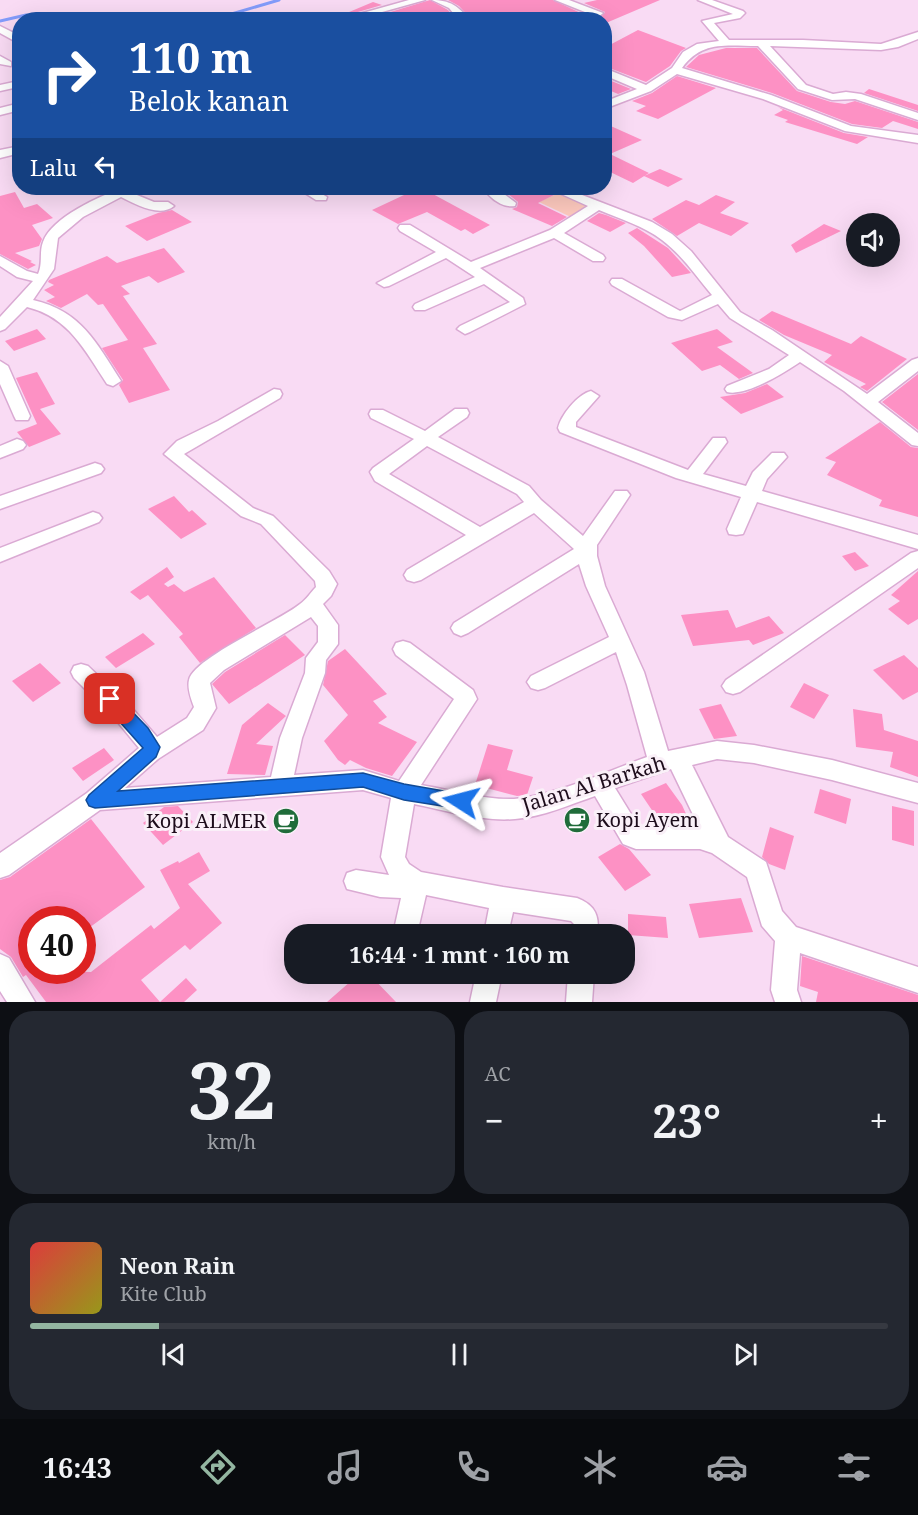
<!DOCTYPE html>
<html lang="id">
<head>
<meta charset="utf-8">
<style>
	:root { --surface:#171b24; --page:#242831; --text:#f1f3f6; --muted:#9ea1a6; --line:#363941; --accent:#93b6a1 }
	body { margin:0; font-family:"Noto Serif",serif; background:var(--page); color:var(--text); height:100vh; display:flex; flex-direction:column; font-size:22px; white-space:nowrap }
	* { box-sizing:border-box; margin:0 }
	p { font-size:20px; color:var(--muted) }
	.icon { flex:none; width:33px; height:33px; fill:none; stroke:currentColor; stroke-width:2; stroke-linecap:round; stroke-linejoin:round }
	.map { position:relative; height:1002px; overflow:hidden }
	.sheet { display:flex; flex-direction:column; gap:9px; padding:9px; background:#0d0f14; flex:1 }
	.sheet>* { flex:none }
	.banner { position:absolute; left:12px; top:12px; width:600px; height:183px; border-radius:24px; box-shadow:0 6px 24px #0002; background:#1a4fa0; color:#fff; overflow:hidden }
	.controls { position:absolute; left:846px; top:213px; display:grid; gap:12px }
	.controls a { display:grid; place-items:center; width:54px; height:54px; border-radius:50%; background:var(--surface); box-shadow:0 6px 24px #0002; font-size:30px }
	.speed { position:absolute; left:18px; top:906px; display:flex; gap:12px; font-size:30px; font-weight:700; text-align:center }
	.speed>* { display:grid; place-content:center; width:78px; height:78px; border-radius:50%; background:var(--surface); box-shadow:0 6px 24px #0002; line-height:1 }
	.speed .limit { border:9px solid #d22; background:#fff; color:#111 }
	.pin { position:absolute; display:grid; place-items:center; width:51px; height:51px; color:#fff; margin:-26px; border-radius:12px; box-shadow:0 3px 9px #0006 }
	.me { position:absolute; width:66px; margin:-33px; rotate:279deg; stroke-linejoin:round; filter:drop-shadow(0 0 4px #0008) }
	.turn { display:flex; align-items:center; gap:21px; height:126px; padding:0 18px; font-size:27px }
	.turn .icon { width:78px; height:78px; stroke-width:2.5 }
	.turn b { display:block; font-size:42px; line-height:51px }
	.then { display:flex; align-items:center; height:57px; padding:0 18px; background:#0003; gap:12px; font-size:22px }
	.big { font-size:45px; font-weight:700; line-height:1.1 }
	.sheet .widget { flex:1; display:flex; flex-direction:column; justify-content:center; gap:9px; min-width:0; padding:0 21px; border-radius:24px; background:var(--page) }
	.sheet .dial { align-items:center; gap:0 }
	.dial b { font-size:78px; line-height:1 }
	.song { display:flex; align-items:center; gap:18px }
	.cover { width:72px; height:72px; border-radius:9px; background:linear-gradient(135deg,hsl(0 70% 55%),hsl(60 70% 35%)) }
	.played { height:6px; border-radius:3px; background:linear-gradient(90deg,var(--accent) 15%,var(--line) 15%) }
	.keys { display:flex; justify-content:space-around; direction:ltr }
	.heat { display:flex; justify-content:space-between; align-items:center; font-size:33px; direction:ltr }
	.sheet .tiles { flex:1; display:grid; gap:9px; grid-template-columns:1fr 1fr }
	.widget:last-child { grid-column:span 2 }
	.trip { position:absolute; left:284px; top:924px; width:351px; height:60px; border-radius:24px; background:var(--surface); box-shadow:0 6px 24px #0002; font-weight:700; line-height:60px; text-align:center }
	.tab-bar { display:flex; height:96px; justify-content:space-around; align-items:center; background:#090b0e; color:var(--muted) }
	.tab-bar .icon { width:42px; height:42px }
	.tab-bar .selected { color:var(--accent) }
	.tab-bar b { font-size:27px; color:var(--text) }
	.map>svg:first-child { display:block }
	.green { fill:#fdc9be }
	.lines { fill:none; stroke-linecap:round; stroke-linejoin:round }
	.stream { stroke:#839cfb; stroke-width:3 }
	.building { fill:#fd91c4 }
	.minor-casing { stroke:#daaad3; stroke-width:3 }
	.minor { fill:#fff; fill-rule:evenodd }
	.route { fill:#1a73e8; stroke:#114b97; stroke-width:1.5 }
	.labels { text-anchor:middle; stroke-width:6; stroke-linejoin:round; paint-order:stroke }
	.near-street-label { font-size:20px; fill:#1d0c1b; stroke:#faf0f8 }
	.near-poi-label { font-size:20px; fill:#1d0c1b; stroke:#faf0f8; text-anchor:start }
</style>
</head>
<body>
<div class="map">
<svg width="918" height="1002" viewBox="0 0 918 1002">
	<rect width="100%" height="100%" fill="#f9dbf4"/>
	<!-- green -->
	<path class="green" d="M561,192L593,205L573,218L539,202Z"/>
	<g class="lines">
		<!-- stream -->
		<path class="stream" d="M211,20L279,0
			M0,21L26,15L44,20"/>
	</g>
	<!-- building -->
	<path class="building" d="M430,0L448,10L456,20H364Z
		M448,0H553L585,15L580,20H472L459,6Z
		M597,0H660L606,23L604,20H599L605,12L584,3Z
		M373,2L382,5L351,14L350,17L353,20H330Z
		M638,30L686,48L681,51L670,66L646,82L604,66V48Z
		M726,48H757L797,91L831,102L845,104L855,101L918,122V129L893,121L882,128L852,124L772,93L686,67L699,55Z
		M677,76L716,88L658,119L636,111L646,106L632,101L652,93Z
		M604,78L631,89L618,94L604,88Z
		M869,89L918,105V111L864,93Z
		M778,107L844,133L868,137L857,144L785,122L788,120L774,115L783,110Z
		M604,123L642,140L610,154L649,173L633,183L604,169Z
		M660,169L683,179L668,187L644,176Z
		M386,188H434L431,193L490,225L473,234L465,229L461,231L427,212L398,224L372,210L404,195Z
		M516,188H546L556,194L538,203L567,217L552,226L512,209L517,207L518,202L508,194Z
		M15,192L24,208L37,204L53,218L32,225L42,239L39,246L15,253L32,261L30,262L36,265L28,269L0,254V196Z
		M716,195L735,202L720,213L749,223L731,236L699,223L677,236L652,219L686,200L699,205Z
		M172,210L192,222L147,241L125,226L158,213Z
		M599,213L606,215L626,223L610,232L587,221Z
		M824,224L841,231L796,253L791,245Z
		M637,228L668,248L691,273L672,277L644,246L628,233Z
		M164,248L185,272L158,283L149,276L121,286L130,294L123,296L157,344L143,348L170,390L129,403L119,385L123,380L102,348L128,340L103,304L98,305L87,294L61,308L46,301L55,297L44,290L54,285L48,282L49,280L107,256L117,263Z
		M772,311L851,344L861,336L907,359L867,391L860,387L866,384L824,362L832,355L784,335L759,320Z
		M37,329L46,339L14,351L5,341Z
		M717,329L733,342L717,347L753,373L739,379L720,365L702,371L671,343Z
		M37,372L55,404L40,409L61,434L29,447L17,432L37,424L16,378Z
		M918,374V430L882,402Z
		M767,384L784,397L741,414L720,397L745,393Z
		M880,422L911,447L918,448V517L879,506L882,500L827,475L836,462L825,458Z
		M174,496L189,512L192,510L207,524L181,539L148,509Z
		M855,552L869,566L855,571L842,556Z
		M167,567L174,577L164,584L168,587L174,584L184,592L214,577L256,628L200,663L179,637L183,634L148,595L140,600L130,592Z
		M918,571V619L908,625L888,609L900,601L891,595Z
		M728,610L736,628L769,616L784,633L753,645L749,640L693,646L681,615Z
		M143,633L155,644L116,668L105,657Z
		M285,635L305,655L229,704L212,684L225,672Z
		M345,649L387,694L373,701L387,717L378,723L417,742L392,776L366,768L350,760L345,765L338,760L324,741L348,715L323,685L328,661Z
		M904,655L918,668V692L903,700L873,670Z
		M40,663L61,683L33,702L12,681Z
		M804,683L829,695L814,719L790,707Z
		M268,703L286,716L256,744L273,746L265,775L227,774L242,725Z
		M721,704L737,736L714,739L699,709Z
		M853,709L882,714L884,730L918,741V777L890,767L893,752L856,747Z
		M488,744L513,750L507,770L533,777L527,795L517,796L475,785Z
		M104,748L114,760L83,781L72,768Z
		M666,783L682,805L691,825H662L641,794Z
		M820,789L851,799L846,824L814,813Z
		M178,806L193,822L163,845L143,823L164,807Z
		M892,806L914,811V846L892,840Z
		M91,819L145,887L82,933V920H32V970L91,972L151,925L154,929L180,908L160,870L178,861L179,863L199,852L210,871L188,884L222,923L190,950L185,945L141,980L160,1002L186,978L197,990L184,1002H46L26,975L23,977L11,957L0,949V880L10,877Z
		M770,827L794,836L785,870L769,864L762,857Z
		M620,844L629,849L651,875L625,891L598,857Z
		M741,898L753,932L699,938L689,904Z
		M628,914L666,917L668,938L628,935Z
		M802,956L918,995V1002H816L818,992L800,986Z
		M359,974H369L396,1002H327Z"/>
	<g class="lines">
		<defs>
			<path id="minor" d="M409,0H425L357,19L352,16Z
				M432,0C450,0 458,6 470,20H459L449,8Z
				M555,0H569L603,13L595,20H582L590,14Z
				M698,0H712L743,11L745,13L740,18L714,23L729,40H803L881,44L918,32V39L898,47L881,50L770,46L806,85L833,94L846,92L861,94L918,113V120L855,99L832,100L798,89L758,46C727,46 702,40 682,68L771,95L851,126L918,135V143L845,131L763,99L677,74L651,91L604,109V102L637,89L604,75V68L646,85L672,68L683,52L697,44L719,41L702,21L733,14Z
				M0,26L20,36V44L0,33Z
				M0,56L11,62V66L0,64Z
				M14,82L19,85L18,87L0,91V85Z
				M20,103V110L0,115V108Z
				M20,146V153L0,158V150Z
				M123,188H140L132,193L154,202H168L174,206C160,218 135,204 121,197L83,217L58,238L54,269L33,300C81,311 96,342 121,381L113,386L107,384C85,351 69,317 27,307L5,329L0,331V317L33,281L17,277L0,266V256L27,271L38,274C43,263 39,252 43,242C52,217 100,196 123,188Z
				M297,188H312L327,197L326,200H316Z
				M498,188H514L504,194L516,203L515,206C505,208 494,201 488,194Z
				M548,188H564L652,222L672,234L691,251L740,312L772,330L867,394L912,360L918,358V371L878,402L918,433V446L912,445L844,391L800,362C785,372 746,397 727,392L725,389L727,386L769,369L789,355L730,318L718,304L682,320L668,317L612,285L610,282L612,279H622L680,311L712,295C696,276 682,255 662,240C644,226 620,219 599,210L564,233L603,255L605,258L603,261H593L554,238L480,268L523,298L525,304L470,332L465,334L457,329L460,326L510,302L484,284L425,310H415L413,307L415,304L475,277L446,258L389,286L384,287L377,283L436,252L400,231L398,228L400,225H410L471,262L550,230L588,206Z
				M0,361L8,366L30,416L28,420H16L14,416L0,384Z
				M274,389L280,390L282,394L280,398L184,454L253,508L273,516L329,571L337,584L331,596L323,604L338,625V644L326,660L325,673L302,738L294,775L363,770L399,781L454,699L396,655L393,649L396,643L403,641L410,643L473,690L477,699L421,785C451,790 484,800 514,799C554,796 608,771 647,757L627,685L616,652L545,688L538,690L531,688L527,682L531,676L609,637L586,586L579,564L468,633L461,636L454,633L451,628L454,623L574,549L534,513L421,580L414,582L407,580L404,575L407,570L466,535L375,481L370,472L373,468L414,439L371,418L369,414L371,410H383L425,431L455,409H467L469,413L467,417L438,437L529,486L541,500L583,536L615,491H627L630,495L597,545V556L605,586L644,672L668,751L717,741L754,745L832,760L918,783V803L832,780L754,763L717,759L692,765L728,837L766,862L782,911L796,927L918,967V993L800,953L797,990L801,1002H775L771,990L775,941L762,926L747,877L712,853L700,849H636L623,844L595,796C569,805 542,817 515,819C482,822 445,810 414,804L405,857L409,864L421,872L503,887L577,898C595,905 600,916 597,934H573L574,924L571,921L513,912L508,934H484L489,908L426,895L417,934H393L401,898L380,897L347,889L344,881L347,873L356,870L389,875L381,857L391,798L363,790L100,810L9,875L0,878V853L87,793L139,748L116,720L74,678L71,672L74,666L81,664L88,666L132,708L157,737L187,718L194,707C191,699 187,688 189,680C193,658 281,620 300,604C306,600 311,592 316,587L315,581L261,524L241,516L164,454L177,441L218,421ZM427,446L517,494L524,502L480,527L389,474ZM311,617L318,626V642L306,658L305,673L280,738L271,777L125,788L158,759L203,730L216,708L210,683L224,670ZM671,769L699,827H639L615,788Z
				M591,391L599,396L576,422V427L688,470L713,438H725L727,442L703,474L746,486L753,472L772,453H784L787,457L767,479L762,491L918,535V549L757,502L743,534L736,535L729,534L727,529L741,497L676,478L560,432L558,428C561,415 578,394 591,391Z
				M17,439L23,441L26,445L23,449L0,458V446Z
				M95,463L101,465L104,469L101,473L0,509V496Z
				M93,512L99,514L102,518L99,522L0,562V548Z
				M918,551V568L740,692L733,694L726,692L722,686L726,680L911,553Z
				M0,954L9,958L35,1002H7L0,991Z
				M476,974H502L496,1002H470Z
				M568,974H594L592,1002H566Z"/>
		</defs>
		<!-- minor casing -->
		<use href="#minor" class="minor-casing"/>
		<!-- minor -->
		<use href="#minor" class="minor"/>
	</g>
	<!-- route -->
	<path class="route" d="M110,693L116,695L148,728L160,747L156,757L118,791L363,773L404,784L461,794L467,796L469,801L467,807L461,809L404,800L363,787L95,808L89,806L86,800L89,795L143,748L104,704L102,699L104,695Z"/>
	<!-- icons -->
	<defs>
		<symbol id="cafe-disc" viewBox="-11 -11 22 22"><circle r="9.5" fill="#206c3a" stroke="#faf0f8"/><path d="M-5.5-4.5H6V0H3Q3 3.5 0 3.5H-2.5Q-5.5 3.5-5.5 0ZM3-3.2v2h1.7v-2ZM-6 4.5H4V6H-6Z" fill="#fff"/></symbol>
	</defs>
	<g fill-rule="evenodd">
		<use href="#cafe-disc" x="562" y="805" width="30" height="30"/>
		<use href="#cafe-disc" x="271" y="806" width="30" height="30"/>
	</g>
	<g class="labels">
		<!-- near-street labels -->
		<g class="near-street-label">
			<text transform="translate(594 784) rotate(-17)" y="7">Jalan Al Barkah</text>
		</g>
		<!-- near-poi labels -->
		<g class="near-poi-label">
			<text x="596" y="827">Kopi Ayem</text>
			<text x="266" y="828" text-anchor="end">Kopi ALMER</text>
		</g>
	</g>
</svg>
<div class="controls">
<a><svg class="icon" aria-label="sound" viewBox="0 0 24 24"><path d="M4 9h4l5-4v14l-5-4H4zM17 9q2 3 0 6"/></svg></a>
</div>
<div class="speed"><div class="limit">40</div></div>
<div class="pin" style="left:110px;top:699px;background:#d93025"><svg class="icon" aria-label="arrive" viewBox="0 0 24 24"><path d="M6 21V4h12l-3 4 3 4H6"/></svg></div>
<svg class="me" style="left:461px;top:801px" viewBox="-20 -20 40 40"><path d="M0-17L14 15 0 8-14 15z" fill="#1a73e8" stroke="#fff" stroke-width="4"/></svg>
<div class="trip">16:44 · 1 mnt · 160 m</div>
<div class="banner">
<div class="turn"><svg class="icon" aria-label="right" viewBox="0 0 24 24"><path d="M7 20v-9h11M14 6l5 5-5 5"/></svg><div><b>110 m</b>Belok kanan</div></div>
<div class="then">Lalu<svg class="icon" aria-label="left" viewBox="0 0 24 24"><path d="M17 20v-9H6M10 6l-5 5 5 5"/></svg></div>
</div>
</div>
<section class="sheet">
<div class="tiles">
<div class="widget dial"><b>32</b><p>km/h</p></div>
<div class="widget"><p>AC</p>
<div class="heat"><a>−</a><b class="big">23°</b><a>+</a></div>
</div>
<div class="widget">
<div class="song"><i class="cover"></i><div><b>Neon Rain</b><p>Kite Club</p></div></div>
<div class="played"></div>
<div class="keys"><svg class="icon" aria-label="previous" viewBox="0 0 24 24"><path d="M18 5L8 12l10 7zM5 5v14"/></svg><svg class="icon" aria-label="pause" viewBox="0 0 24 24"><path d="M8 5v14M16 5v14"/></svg><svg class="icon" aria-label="next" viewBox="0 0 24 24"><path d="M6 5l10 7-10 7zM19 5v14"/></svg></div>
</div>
</div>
</section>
<nav class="tab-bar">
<b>16:43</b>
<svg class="icon selected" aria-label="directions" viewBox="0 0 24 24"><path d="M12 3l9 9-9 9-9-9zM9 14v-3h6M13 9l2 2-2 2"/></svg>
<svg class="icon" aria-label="music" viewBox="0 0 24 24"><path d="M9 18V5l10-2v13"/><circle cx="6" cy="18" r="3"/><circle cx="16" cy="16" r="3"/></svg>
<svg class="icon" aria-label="phone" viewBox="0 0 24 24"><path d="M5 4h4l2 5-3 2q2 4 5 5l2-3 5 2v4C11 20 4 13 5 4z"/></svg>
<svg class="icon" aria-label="climate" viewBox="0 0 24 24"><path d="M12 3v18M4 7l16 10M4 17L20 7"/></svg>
<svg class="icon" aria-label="car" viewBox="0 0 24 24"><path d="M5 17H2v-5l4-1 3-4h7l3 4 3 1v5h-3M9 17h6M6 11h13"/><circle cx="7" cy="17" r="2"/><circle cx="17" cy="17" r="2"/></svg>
<svg class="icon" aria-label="filters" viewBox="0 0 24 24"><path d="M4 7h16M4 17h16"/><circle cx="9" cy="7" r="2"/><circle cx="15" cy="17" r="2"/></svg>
</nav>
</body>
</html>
